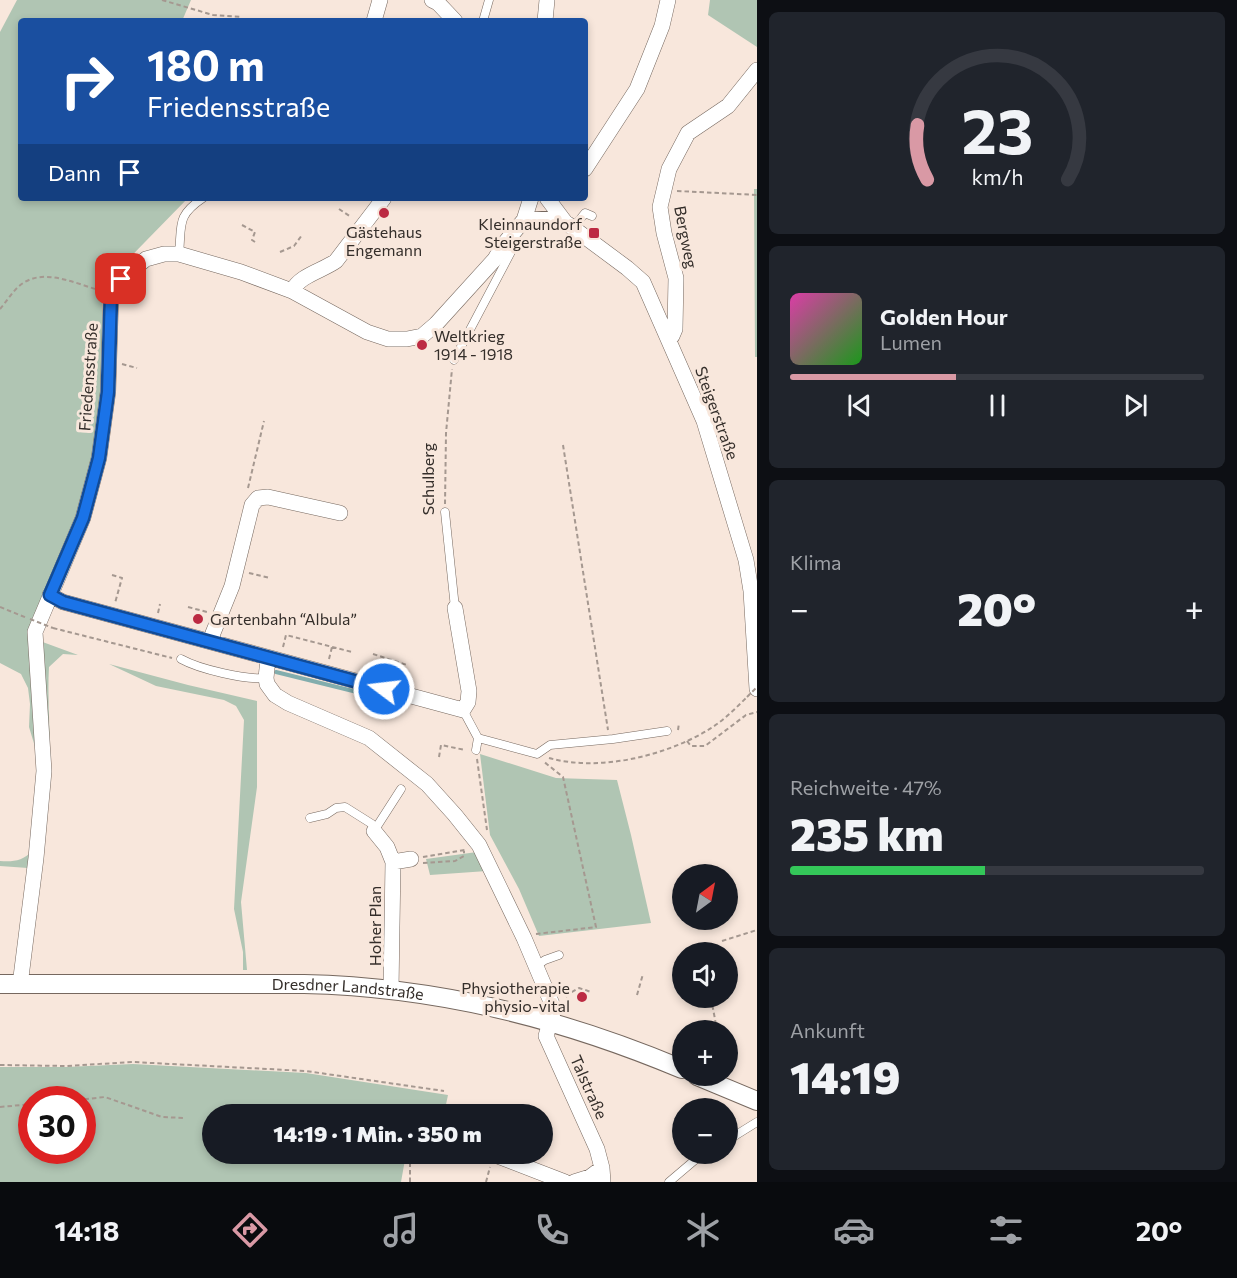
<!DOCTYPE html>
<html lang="de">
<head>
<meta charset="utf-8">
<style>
	:root { --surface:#171b24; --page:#20242c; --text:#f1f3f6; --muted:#9ea1a6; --line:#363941; --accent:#d999a5 }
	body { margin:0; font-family:Commissioner,sans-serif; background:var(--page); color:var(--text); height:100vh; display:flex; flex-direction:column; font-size:22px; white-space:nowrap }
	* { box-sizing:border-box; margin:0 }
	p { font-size:20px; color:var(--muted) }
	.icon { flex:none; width:33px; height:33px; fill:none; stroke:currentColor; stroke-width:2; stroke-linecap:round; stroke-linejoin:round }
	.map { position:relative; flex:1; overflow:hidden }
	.sheet { display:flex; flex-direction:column; gap:12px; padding:12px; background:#0d0f14; width:480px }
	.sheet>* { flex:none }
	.guide { position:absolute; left:18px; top:18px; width:570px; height:183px; border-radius:6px; box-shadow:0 3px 9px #0003; background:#1a4fa0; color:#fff; overflow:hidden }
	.needle { width:39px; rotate:32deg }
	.buttons { position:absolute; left:672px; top:864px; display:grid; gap:12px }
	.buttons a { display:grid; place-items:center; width:66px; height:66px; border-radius:50%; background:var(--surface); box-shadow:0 3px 9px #0003; font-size:30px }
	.speed { position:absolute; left:18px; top:1086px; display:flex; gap:12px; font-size:30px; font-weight:700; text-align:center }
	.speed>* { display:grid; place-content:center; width:78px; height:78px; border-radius:50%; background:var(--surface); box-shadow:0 3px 9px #0003; line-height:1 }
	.speed .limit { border:9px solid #d22; background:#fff; color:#111 }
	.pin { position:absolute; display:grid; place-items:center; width:51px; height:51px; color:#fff; margin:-26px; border-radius:12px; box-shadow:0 3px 9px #0006 }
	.me { position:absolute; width:66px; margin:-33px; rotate:285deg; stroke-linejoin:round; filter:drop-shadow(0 0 4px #0008) }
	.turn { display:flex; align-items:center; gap:21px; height:126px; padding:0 30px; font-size:27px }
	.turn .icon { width:78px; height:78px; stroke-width:2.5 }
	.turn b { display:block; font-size:42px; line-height:51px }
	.then { display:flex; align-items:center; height:57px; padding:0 30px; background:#0003; gap:12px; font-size:22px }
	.big { font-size:45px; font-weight:800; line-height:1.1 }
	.sheet .card { flex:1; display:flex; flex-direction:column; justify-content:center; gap:9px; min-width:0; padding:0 21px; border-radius:9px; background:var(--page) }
	.sheet .dial { align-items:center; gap:0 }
	.dial svg { height:156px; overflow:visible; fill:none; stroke:var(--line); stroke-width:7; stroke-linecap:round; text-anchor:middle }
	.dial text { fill:var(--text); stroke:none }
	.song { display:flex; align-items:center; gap:18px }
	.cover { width:72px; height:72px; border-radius:9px; background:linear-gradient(135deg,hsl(320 70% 55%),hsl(120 70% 35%)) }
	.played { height:6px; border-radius:3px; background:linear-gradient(90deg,var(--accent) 40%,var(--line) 40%) }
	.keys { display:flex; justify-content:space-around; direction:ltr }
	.heat { display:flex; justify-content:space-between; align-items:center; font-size:33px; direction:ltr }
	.charge { height:9px; border-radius:4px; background:linear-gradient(90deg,#34c759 47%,var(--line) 0) }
	.trip { position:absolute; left:202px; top:1104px; width:351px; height:60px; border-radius:30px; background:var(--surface); box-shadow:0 3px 9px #0003; font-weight:800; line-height:60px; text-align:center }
	.menu { display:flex; height:96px; justify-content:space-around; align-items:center; background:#090b0e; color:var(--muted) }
	.menu .icon { width:42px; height:42px }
	.menu .selected { color:var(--accent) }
	.menu b { font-size:27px; color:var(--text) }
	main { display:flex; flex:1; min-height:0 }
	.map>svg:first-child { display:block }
	.green { fill:#b0c5b3; fill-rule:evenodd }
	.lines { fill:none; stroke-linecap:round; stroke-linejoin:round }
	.stream { stroke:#82adad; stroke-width:4 }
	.service-casing { stroke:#76685f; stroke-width:9 }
	.minor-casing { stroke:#76685f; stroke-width:16 }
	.tertiary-casing { stroke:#76685f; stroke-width:20 }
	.path { stroke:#a59890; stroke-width:2; stroke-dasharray:4.5 3; stroke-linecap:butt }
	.service { stroke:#fff; stroke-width:8 }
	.minor { stroke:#fff; stroke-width:15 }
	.tertiary { stroke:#fff; stroke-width:18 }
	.path-bridge { stroke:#a59890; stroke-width:2; stroke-dasharray:4.5 3; stroke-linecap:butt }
	.route-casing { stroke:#114b97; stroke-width:15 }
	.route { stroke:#1a73e8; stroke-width:10 }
	.poi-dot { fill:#bc2a42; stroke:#f8e7dc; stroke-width:2 }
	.labels { text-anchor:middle; stroke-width:6; stroke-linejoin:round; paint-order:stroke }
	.poi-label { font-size:16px; fill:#342e2a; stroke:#f8e7dc; text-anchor:end }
	.street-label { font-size:16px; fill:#342e2a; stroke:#f8e7dc }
</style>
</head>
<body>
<main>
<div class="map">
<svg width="757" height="1182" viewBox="0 0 757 1182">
	<rect width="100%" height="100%" fill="#f8e7dc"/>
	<!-- green -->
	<path class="green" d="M17,0H191L182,21H21V198H188L102,286V415L82,506L29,637L78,655L63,654L49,667C47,702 51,737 50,773C49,805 44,837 42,869L0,866V861C13,862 23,861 32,851L39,760L29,727L30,704L28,688L21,674L0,663V32Z
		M710,0H757V47L708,15Z
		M754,189H757V357H755Z
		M109,664L188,685L257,701V787L241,902L247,970H243V952L234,909L244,720L236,706L224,700L156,686Z
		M480,754L556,778L617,780L631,835L651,923L539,936L519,889L490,835Z
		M477,852L487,871L430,875L426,859Z
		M133,1064L306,1073L448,1095L444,1114H213V1154H406L401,1182H0V1067H66ZM32,1100H82V1150H32Z"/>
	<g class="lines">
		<!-- stream -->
		<path class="stream" d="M276,672L361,693"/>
		<defs>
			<path id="service" d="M483,21L489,0
				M573,228L585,213L592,216
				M179,254C182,225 176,216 203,198
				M454,360L511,252L515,236
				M445,512L455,608
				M181,659C199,669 245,680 266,678
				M463,710L478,738
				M478,738L537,754L550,745L613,739L667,731
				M476,750L478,738
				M310,818L327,814L336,808L345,807L372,824L374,831L401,789
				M536,966L545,960L559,955
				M728,1140L757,1122
				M669,1182L702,1154"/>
			<path id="minor" d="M432,0L438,3L455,21
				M374,21L380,0
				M545,21L547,0
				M585,169L637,89L662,26L668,0
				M547,198L565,222L627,268L643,282L704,421L746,560L751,591L757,689
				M524,220L561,218
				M292,291C300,275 322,271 336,261L384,198
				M668,337L672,336L675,329L676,278L664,233L660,207L669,169L688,133L728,106L757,70
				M50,595L63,602L463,710L468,702L469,691L455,608
				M212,642L213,633L232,586L252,505L258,498L268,497L340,513
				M268,659L266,678L267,684L275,695L288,703L369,738L427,784L455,815L479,845L524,938L552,1004L554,1009L546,1036L597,1149L602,1168L603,1182
				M374,831L387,847L393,862L391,990
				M393,862L411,859
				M20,985L36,858L44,771L35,632L83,518L99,458L108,392L111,294L121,279L146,259L164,254H179L241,272L292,291L367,332L388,339H407L422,336L436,324L495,259L503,245L524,220L531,198
				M495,1155L565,1182
				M574,1182L590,1177L602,1168"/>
			<g id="tertiary">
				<path id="s1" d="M0,984H304C437,987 560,1018 682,1069"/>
				<path d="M697,1076L757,1101"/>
			</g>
		</defs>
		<!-- service casing -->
		<use href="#service" class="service-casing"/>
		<!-- minor casing -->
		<use href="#minor" class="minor-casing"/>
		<!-- tertiary casing -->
		<use href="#tertiary" class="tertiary-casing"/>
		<!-- path -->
		<path class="path" d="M162,0L213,15L242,17
			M677,191L757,195
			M339,209L351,217
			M242,225L255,232L252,240L255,242
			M280,252L294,246L302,235
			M0,309C6,302 11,294 18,287C41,266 73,283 99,290
			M122,364L137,368
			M563,445L608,730
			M248,488L264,421
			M445,504L446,433L452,369
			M249,573L270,578
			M112,575L122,578L115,603
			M0,607L27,618
			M188,607L207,612
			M158,613L160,604
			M53,628L172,658
			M283,647L286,635L352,652
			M373,654L407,665
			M329,659L332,647
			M678,730L679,723
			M687,741L691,746H705L746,715L757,712
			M439,757L441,745L465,750
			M549,758C599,772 665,756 708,730C723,721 735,709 747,697
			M477,759L487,830
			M423,857L465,850
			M423,863L455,861L464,856V851
			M536,934L596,927L563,777L543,761
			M722,941L757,930
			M637,995L643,974
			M566,997L570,993L579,988L591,992
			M711,998L717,1030
			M0,1065L66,1066L133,1062L306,1071L444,1091
			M77,1100L105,1097L162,1117L184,1118
			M0,1107L32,1104
			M410,1182V1158L415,1154
			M486,1182L490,1167"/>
		<!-- service -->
		<use href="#service" class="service"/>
		<!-- minor -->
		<use href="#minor" class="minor"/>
		<!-- tertiary -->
		<use href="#tertiary" class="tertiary"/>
		<!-- path-bridge -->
		<path class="path-bridge" d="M30,619L53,628
			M747,697L757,687"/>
	</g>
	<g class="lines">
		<defs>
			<path id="route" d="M121,279L111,294L108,392L99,458L83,518L50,595L63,602L384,689"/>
		</defs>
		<!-- route casing -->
		<use href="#route" class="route-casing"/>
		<!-- route -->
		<use href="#route" class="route"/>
	</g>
	<!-- markers -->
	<g class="poi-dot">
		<circle cx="384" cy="213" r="6"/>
		<rect x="588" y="227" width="12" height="12" rx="3"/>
		<circle cx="422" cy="345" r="6"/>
		<circle cx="198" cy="619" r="6"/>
		<circle cx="582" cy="997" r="6"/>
	</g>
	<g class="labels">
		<!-- poi labels -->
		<g class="poi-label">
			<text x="582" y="230">Kleinnaundorf<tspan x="582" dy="18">Steigerstraße</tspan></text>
			<text x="384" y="238" text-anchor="middle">Gästehaus<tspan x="384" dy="18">Engemann</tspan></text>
			<text x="434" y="342" text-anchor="start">Weltkrieg<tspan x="434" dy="18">1914 - 1918</tspan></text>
			<text x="210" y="625" text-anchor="start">Gartenbahn “Albula”</text>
			<text x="570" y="994">Physiotherapie<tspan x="570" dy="18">physio-vital</tspan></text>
		</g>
		<!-- street labels -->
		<g class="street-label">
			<text transform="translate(686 237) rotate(79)" y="6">Bergweg</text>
			<text transform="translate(88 377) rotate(-86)" y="6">Friedensstraße</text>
			<text transform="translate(717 413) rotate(70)" y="6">Steigerstraße</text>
			<text transform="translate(428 479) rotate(-90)" y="6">Schulberg</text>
			<text transform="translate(375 926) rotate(-90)" y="6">Hoher Plan</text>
			<text dy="6" stroke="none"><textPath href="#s1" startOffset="348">Dresdner Landstraße</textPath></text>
			<text transform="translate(589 1087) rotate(66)" y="6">Talstraße</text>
		</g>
	</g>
</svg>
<div class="buttons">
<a><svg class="needle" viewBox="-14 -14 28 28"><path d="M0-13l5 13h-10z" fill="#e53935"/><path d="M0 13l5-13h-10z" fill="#9ea1a6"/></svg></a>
<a><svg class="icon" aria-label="sound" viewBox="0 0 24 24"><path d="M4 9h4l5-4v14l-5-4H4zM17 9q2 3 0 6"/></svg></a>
<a>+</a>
<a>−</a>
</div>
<div class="speed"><div class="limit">30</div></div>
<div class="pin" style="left:121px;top:279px;background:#d93025"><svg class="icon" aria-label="arrive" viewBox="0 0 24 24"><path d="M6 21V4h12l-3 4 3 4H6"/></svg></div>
<svg class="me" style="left:384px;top:689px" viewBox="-20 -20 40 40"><circle r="17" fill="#1a73e8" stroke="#fff" stroke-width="3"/><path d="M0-11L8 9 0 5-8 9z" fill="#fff"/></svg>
<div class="trip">14:19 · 1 Min. · 350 m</div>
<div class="guide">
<div class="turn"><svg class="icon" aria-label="right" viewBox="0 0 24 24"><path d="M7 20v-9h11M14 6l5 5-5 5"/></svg><div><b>180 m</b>Friedensstraße</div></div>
<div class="then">Dann<svg class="icon" aria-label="arrive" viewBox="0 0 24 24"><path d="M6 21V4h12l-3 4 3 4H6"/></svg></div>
</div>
</div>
<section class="sheet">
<div class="card dial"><svg viewBox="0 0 100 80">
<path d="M14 69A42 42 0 1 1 86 69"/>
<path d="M14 69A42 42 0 0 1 9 41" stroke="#d999a5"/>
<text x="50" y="56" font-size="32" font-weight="700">23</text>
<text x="50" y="72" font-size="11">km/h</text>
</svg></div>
<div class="card">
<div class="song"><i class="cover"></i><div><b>Golden Hour</b><p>Lumen</p></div></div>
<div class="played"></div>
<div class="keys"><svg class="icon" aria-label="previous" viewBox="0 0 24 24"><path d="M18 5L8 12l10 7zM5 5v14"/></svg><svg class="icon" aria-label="pause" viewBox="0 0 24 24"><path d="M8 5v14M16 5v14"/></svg><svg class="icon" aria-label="next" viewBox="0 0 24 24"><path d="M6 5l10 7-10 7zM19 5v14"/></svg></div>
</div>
<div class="card"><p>Klima</p>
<div class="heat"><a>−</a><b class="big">20°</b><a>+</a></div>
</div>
<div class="card"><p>Reichweite · 47%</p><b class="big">235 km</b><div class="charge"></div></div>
<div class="card"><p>Ankunft</p><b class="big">14:19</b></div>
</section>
</main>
<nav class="menu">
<b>14:18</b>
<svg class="icon selected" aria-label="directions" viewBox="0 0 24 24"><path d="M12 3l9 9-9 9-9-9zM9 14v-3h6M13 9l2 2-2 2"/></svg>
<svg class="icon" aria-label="music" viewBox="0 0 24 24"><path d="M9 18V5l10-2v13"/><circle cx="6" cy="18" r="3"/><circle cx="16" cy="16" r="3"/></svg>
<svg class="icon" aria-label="phone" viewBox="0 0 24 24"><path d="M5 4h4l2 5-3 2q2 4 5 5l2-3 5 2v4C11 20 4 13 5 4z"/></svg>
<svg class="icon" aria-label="climate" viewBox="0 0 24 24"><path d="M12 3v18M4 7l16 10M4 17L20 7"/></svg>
<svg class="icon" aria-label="car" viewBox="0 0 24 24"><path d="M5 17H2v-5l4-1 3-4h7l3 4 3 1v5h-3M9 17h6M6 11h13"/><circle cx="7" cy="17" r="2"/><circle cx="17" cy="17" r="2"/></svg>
<svg class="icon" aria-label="filters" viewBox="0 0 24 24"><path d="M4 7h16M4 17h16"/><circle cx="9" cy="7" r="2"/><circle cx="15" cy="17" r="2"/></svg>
<b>20°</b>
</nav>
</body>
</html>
